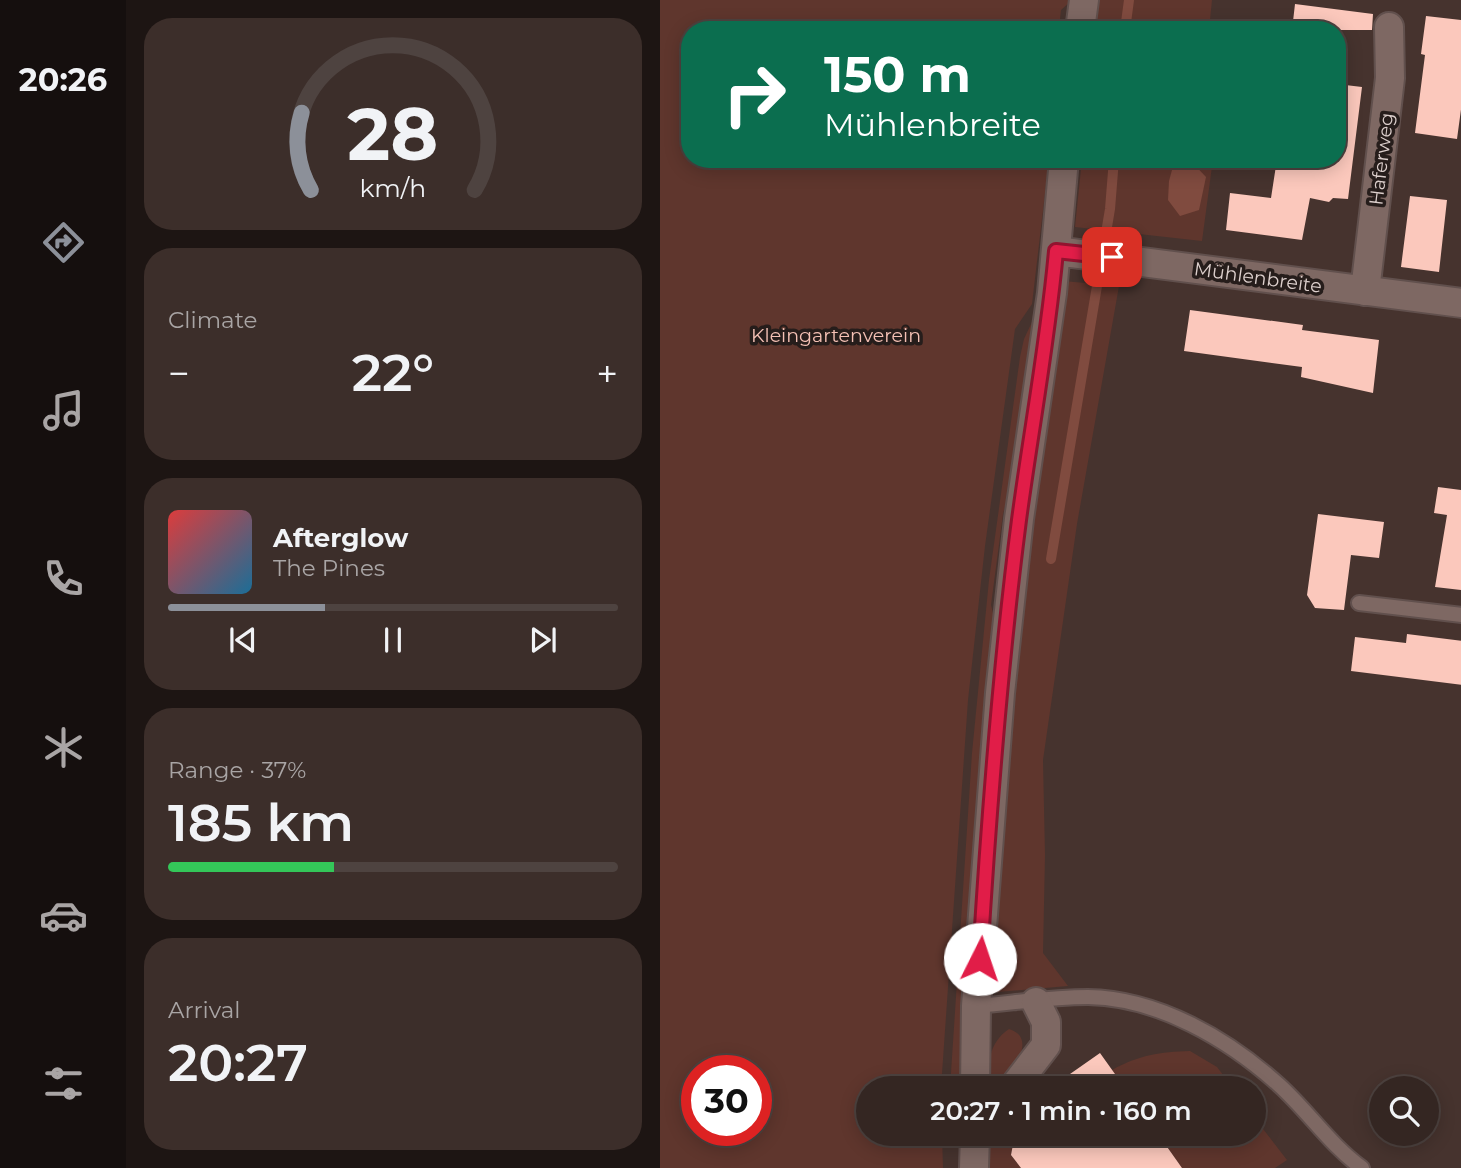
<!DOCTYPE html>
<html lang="en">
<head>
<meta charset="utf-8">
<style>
	:root { --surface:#342622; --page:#3c2e2a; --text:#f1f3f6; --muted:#a9a5a5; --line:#4e4340; --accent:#8c9099 }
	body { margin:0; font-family:Montserrat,sans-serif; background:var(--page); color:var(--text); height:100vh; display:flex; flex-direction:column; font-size:26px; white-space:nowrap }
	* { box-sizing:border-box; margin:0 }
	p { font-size:23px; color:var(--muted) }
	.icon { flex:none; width:38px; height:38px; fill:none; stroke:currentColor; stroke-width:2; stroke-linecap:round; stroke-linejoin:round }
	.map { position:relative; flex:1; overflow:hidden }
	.drawer { display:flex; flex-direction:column; gap:18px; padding:18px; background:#1d1513; width:534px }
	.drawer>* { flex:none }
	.guide { position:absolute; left:21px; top:21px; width:665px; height:147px; border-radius:28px; box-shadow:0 4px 18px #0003,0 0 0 2px var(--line); background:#0b6e4f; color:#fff; overflow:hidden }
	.tools { position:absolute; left:709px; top:1076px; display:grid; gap:14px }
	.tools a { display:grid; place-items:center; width:70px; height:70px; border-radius:50%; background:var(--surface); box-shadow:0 4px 18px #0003,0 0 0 2px var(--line); font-size:35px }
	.speed { position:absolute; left:21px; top:1055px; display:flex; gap:14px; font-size:35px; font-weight:700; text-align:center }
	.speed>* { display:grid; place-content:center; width:91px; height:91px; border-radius:50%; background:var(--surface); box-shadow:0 4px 18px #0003,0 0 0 2px var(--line); line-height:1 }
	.speed .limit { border:10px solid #d22; background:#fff; color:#111 }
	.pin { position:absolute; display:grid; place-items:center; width:60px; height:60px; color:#fff; margin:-30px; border-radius:14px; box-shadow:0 4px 10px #0006 }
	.me { position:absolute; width:77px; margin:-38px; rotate:4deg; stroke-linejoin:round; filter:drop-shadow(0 0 5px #0008) }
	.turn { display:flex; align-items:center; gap:24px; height:147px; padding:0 28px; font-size:32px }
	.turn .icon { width:91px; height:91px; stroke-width:2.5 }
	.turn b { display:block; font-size:49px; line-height:60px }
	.big { font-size:52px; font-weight:600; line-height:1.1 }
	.drawer .widget { flex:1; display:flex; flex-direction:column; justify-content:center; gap:10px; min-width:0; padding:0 24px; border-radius:28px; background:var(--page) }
	.drawer .dial { align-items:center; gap:0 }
	.dial svg { height:182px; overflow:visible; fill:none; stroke:var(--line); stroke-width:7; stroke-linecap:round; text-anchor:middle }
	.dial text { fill:var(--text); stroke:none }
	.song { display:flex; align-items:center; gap:21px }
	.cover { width:84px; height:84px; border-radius:10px; background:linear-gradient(135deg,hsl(0 70% 55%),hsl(200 70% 35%)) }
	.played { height:7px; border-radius:4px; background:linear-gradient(90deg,var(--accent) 35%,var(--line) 35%) }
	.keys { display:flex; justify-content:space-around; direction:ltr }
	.heat { display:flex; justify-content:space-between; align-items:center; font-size:38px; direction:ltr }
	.charge { height:10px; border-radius:5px; background:linear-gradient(90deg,#34c759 37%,var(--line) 0) }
	.trip { position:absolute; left:196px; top:1076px; width:410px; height:70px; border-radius:35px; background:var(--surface); box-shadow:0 4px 18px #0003,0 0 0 2px var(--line); font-weight:600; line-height:70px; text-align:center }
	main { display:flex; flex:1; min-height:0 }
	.tab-bar { display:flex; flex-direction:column; width:126px; justify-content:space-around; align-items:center; background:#150f0e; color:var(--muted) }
	.tab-bar .icon { width:49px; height:49px }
	.tab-bar .on { color:var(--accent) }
	.tab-bar b { font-size:32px; color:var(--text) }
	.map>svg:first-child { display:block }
	.green { fill:#5f362d; fill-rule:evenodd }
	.water { fill:#804b3f }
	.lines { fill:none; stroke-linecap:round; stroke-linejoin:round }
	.stream { stroke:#804b3f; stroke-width:10 }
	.building { fill:#fbc8bc }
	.lane-casing { stroke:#61504d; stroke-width:18 }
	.street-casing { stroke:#61504d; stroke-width:32 }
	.lane { stroke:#7e6863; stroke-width:14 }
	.street { stroke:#7e6863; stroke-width:28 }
	.route-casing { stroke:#92132f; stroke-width:18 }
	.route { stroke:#e11d48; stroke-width:12 }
	.labels { text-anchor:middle; stroke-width:7; stroke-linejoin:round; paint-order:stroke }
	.street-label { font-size:19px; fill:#dccfcc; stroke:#261d1b }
	.park-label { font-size:19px; fill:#f5c1b5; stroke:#261d1b }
</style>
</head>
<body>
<main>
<nav class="tab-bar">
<b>20:26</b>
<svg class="icon on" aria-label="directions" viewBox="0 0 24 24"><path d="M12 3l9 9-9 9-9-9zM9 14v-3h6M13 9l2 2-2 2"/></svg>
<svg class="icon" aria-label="music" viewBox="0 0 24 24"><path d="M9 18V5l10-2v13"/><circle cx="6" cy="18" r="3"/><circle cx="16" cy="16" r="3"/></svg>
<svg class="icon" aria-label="phone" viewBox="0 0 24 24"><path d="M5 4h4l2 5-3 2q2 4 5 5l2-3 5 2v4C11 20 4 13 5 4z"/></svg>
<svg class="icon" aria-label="climate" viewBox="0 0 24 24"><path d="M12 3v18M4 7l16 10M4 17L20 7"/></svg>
<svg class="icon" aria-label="car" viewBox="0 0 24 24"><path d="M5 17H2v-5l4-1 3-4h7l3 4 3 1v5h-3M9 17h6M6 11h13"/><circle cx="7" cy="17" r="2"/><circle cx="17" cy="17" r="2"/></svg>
<svg class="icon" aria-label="filters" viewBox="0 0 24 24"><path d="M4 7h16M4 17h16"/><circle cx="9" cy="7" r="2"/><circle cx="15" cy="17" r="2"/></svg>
</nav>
<section class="drawer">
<div class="widget dial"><svg viewBox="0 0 100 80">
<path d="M14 69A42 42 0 1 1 86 69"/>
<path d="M14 69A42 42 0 0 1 10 35" stroke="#8c9099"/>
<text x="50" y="56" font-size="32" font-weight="700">28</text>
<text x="50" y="72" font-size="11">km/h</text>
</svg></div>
<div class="widget"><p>Climate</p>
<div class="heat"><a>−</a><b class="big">22°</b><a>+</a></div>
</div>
<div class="widget">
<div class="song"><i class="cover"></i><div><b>Afterglow</b><p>The Pines</p></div></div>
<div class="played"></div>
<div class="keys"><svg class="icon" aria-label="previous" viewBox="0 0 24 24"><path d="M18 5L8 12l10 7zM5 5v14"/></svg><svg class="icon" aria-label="pause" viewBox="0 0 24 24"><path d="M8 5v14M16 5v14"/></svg><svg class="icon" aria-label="next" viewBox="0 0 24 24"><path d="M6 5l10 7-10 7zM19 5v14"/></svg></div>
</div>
<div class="widget"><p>Range · 37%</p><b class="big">185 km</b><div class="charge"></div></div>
<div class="widget"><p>Arrival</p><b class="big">20:27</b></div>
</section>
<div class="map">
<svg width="802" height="1168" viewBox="0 0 802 1168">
	<rect width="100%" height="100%" fill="#46332e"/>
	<!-- green -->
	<path class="green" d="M0,0H412L401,10L400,19H403L406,30H30V159H389L372,304L355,329L325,546L308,700L281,1088H208V1134H282L283,1168H0ZM37,1071H96V1130H37Z
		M437,0H552L549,30H435Z
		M422,159H553L542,241L415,227Z
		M403,281L459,286L417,524L383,760L385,855L383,953L408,986L337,992L329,987L350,675Z
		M378,309L355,468L343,514L331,605L337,630L305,1088H290L312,753L329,580L360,357L364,339Z
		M349,1029C380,1039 349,1075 337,1088H327C328,1065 328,1043 349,1029Z
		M530,1051L557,1067L573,1088H465L452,1070C479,1055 500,1052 530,1051Z
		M593,1116L627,1160L615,1168H522L498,1134H593Z
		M326,1134H355L351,1155L361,1168H322Z"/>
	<!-- water -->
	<path class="water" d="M515,159H529L546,177L539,210L520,216L508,200L509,181Z"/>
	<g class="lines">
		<!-- stream -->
		<path class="stream" d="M465,30L469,0
			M391,559L450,209L454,159"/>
	</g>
	<!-- building -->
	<path class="building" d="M635,4L713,14L712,30H632Z
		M766,16L802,20V102L797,139L755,133L765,55L761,54Z
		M677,84L702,87L688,199L673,198L669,202L650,198L642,240L566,230L570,193L611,198L617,159H685H677Z
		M750,196L787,200L779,272L741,267Z
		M530,310L643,325L642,330L719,340L713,393L641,377L642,367L524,351Z
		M778,487L802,490V590L775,587L787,515L774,513Z
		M658,514L724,522L719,558L691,555L684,610L655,608L647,595Z
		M747,634L802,641V685L691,671L695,637L746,643Z
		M440,1053L465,1088H390Z
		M355,1134H498L522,1168H361L351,1155Z"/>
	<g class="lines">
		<defs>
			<path id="lane" d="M699,603L802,615
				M316,1006C353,1003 391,997 428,997C498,998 568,1039 619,1085C648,1111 670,1145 702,1168"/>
			<path id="street" d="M420,30L424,0
				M396,251L802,303
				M705,291L730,78L729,27
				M315,1088L316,1006L340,693L359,519L392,293L404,159
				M353,1088L386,1045V1022L376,1002
				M314,1168L315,1134"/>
		</defs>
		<!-- lane casing -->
		<use href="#lane" class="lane-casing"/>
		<!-- street casing -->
		<use href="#street" class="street-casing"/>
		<!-- lane -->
		<use href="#lane" class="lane"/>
		<!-- street -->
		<use href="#street" class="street"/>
	</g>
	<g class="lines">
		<defs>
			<path id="route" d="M320,959C329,812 340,666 359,520C371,430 388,341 396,251L452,257"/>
		</defs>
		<!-- route casing -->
		<use href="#route" class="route-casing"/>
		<!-- route -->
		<use href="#route" class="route"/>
	</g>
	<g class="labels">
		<!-- street labels -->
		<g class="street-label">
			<text transform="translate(721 159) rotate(-83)" y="7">Haferweg</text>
			<text transform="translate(598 277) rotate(8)" y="7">Mühlenbreite</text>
		</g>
		<!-- park labels -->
		<g class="park-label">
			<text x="176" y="342">Kleingartenverein</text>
		</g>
	</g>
</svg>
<div class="tools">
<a><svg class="icon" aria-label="search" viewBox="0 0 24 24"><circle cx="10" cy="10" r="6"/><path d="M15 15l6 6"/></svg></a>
</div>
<div class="speed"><div class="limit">30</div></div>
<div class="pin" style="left:452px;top:257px;background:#d93025"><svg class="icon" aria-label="arrive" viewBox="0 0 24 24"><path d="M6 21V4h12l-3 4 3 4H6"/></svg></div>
<svg class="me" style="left:320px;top:959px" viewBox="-20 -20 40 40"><circle r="19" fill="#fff"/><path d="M0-13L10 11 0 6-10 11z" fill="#e11d48"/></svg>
<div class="trip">20:27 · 1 min · 160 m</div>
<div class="guide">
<div class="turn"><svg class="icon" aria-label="right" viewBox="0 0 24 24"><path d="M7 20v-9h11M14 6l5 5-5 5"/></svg><div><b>150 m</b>Mühlenbreite</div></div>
</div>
</div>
</main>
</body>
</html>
